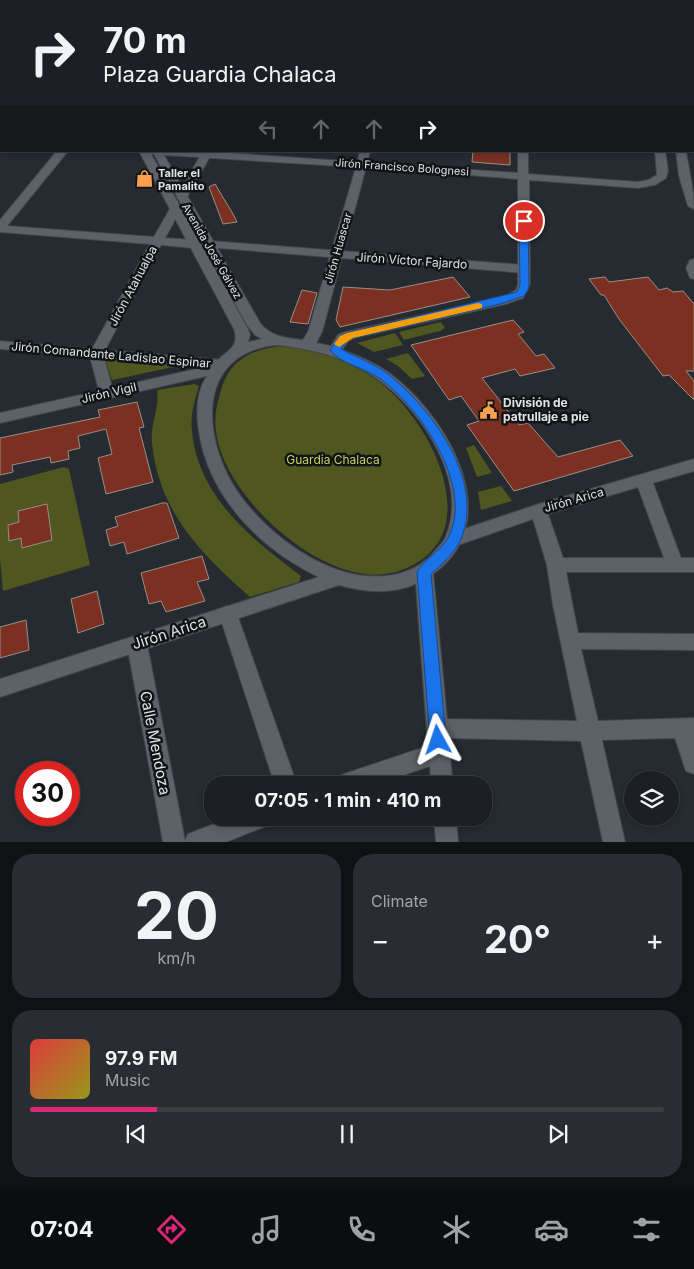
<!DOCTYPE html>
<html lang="en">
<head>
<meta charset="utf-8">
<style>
	:root { --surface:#1c2024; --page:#292d31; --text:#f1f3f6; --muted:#a0a3a6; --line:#3a3e41; --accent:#db2777 }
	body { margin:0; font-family:Inter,sans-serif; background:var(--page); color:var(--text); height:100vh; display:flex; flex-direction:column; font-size:19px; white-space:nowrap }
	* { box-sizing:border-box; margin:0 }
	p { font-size:16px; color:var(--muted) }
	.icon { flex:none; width:28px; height:28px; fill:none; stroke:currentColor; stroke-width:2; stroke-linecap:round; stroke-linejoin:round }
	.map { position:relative; height:842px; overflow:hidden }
	.side { display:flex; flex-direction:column; gap:12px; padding:12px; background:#0f1214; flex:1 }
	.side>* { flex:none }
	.guide { position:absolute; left:0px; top:0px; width:695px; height:152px; box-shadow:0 2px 8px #0003,0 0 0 1px var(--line); background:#1c2024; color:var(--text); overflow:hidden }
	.tools { position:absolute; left:624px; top:771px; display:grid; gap:10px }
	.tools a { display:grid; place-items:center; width:55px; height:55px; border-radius:50%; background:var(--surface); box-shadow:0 2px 8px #0003,0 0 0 1px var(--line); font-size:25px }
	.speed { position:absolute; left:15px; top:761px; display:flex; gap:10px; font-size:25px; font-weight:700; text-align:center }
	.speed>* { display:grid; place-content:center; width:65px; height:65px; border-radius:50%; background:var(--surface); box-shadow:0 2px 8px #0003,0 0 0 1px var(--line); line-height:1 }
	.speed .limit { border:8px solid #d22; background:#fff; color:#111 }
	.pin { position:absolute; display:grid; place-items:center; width:42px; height:42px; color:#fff; margin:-21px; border:2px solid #fff; border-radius:50%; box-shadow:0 1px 5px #0007 }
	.me { position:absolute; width:55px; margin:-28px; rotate:355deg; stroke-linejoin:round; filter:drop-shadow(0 0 4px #0008) }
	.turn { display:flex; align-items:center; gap:18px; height:105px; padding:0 20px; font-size:22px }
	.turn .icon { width:65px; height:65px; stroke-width:2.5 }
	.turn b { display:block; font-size:35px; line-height:42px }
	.lanes { display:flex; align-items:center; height:48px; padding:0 20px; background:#0003; justify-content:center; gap:25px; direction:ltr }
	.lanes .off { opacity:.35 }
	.big { font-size:38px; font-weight:700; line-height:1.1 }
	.side .widget { flex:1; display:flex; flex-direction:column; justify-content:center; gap:8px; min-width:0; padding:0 18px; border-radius:20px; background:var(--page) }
	.side .dial { align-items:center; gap:0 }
	.dial b { font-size:65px; line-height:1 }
	.song { display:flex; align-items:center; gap:15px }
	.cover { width:60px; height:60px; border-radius:8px; background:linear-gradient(135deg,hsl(0 70% 55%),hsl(60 70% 35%)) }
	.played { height:5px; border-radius:2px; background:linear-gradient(90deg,var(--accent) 20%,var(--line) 20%) }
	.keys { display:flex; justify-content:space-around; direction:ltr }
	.heat { display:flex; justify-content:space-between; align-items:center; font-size:28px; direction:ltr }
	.side .tiles { flex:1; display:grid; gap:12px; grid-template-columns:1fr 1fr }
	.widget:last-child { grid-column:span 2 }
	.trip { position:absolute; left:204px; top:776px; width:288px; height:50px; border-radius:20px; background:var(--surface); box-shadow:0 2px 8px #0003,0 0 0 1px var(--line); font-weight:700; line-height:50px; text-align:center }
	.menu { display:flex; height:80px; justify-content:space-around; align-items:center; background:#0b0d0e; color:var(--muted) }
	.menu .icon { width:35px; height:35px }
	.menu .active { color:var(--accent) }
	.menu b { font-size:22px; color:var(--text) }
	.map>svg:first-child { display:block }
	.green { fill:#4f561f }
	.building { fill:#7b3021; stroke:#988f8d }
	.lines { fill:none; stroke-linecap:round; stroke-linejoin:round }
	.street-casing { stroke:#414649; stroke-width:2 }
	.secondary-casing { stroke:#414649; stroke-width:2 }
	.highway-casing { stroke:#414649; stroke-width:2 }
	.street { fill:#5d6268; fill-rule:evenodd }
	.secondary { fill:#5d6268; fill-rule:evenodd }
	.highway { fill:#ef8a77; fill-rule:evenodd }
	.route { fill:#1a73e8; stroke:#114b97 }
	.slow { fill:#f59e0b }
	.labels { text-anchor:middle; stroke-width:5; stroke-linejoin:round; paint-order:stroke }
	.far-street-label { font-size:11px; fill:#e0e3e6; stroke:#111316 }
	.far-poi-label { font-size:11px; font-weight:bold; fill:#e0e3e6; stroke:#111316; text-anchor:start }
	.street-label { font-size:12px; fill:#e0e3e6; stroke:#111316 }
	.poi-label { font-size:12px; font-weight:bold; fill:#e0e3e6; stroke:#111316; text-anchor:start }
	.park-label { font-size:12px; fill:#c3d261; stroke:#111316 }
	.near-street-label { font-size:15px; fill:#e0e3e6; stroke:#111316 }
</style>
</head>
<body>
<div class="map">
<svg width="694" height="842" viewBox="0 0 694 842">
	<rect width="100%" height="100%" fill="#262b30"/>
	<!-- green -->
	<path class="green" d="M441,322L445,328L442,329L443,330L404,340L399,332Z
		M395,333L403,345L374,352L357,343Z
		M279,346C313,349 346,358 374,378C430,416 494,539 399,571C330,595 223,498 216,431C214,418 216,407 220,394C228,362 247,351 279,346Z
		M408,353L425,376L412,379L398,366L386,359Z
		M105,359L177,362L178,366L112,380Z
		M194,384L199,386C195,400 190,415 192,431C198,497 252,539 301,576L299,582L250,597C201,553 159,513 152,443C150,425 160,407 157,390Z
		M474,445L492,473L477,477L466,448Z
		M64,467L69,469L90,565L3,591L0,559V484Z
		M501,486L512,501L481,510L478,492Z"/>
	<!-- building -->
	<path class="building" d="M473,151H510V165L472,162Z
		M215,184L233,214L237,222L223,224L209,187Z
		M453,277L470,297L340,327L336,320L343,287L390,290Z
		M605,277L609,282L648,277L659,290L667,288L673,292L683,291L694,304V371H686L694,381V400L669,375L663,376L619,319L604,295H601L589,279Z
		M302,290L317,293L308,324L290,322Z
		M513,320L524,332L518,334L536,356L544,354L555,368L520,376L515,369L482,378L519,425L528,423L558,457L620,440L633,456L514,491L467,425L479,421L461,396L449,400L411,345Z
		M137,402L144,427L139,428L153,482L106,494L98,458L112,454L106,429L78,436L80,448L68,451L69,459L51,463L50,457L12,465L13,472L0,475V438L100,417L98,410Z
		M162,503H167L179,538L127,554L124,542L110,546L106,530L118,526L115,517Z
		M47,504L52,540L22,548L21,538L9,541L8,525L19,522L18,511Z
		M202,556L209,579L197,582L205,601L166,612L161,601L149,604L141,573Z
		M97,591L104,624L78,633L71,599Z
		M26,620L29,650L0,658V627Z"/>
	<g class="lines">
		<defs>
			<path id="street" d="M294,0H327L328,1H295Z
				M403,0H411V1H404Z
				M451,0H459V1H452Z
				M0,24H1V28H0Z
				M1,62V68L0,69V63Z
				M0,138H1V144H0Z
				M57,151H68L7,226L154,237L171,207H179L181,209L165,238L193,240L199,244L193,248L161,245L105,350L222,360L227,361L229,364L227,367L222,368L104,358L114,394L112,397H102L100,394L90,357L0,349V341L92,349L150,244L0,232V220Z
				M203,151H213L186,199H178L177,197Z
				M360,151H370L366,166L362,167L357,164Z
				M676,151H686C689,171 694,189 694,209L688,206L679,176Z
				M210,241L524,265L530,269L524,273L206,247L204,245Z
				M694,259V279L690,278L686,268L690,260Z
				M694,459V471L653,483L681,558H694V572H566L578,633L694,634V650L581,649L598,721L694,718V774L686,771L675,738L602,740L625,842H603L581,741L448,738L453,785H431L430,766L375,785H333L336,777L344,774L428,746L415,572L418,567L424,565L430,567L433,572L447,719L577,721L553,605L547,565L533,519L455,546L449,544L446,539L449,534L539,504ZM638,487L664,558H563L548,514Z
				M228,606L235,608L237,614L297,785H275L219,614L221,608Z
				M137,636L144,638L147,644L185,841L188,834L230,818H269L266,826L226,842H163L127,644L130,638Z
				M434,818H456L458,842H436Z"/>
			<path id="secondary" d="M69,0H77V1H70Z
				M518,0H526V1H519Z
				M620,0H628L629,1H621Z
				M139,151H201L518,173V151H528V174L638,182L648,180L657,175L655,151H665L668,170L666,178L655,185L638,188L529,180L530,284L523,298L506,304L354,338L348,341L342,350C362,357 382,366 398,380C452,425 507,525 430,576C403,595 370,594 339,585L0,697V679L319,577C260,549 209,497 199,432C196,413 196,392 207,376L0,423V413L214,365C223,351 241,350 234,329ZM151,154H154L247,325L255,335L262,339L248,342L250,335L248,329ZM164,155L356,167L308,332L303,340C287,338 271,337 260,323ZM366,167L518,179V284L516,290L504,297L345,332L338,335L331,346L316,343L322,332ZM277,345C312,349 347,357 376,378C421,409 469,480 446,536C444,542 438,547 435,551C418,572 392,578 367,576C319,572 270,535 242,498C202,445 192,353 277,345Z"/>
			<path id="highway" d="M660,0H668V1H661Z
				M675,0H683V1H676Z"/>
		</defs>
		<!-- street casing -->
		<use href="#street" class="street-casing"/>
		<!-- secondary casing -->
		<use href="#secondary" class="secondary-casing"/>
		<!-- highway casing -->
		<use href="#highway" class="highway-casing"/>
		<!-- street -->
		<use href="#street" class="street"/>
		<!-- secondary -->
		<use href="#secondary" class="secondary"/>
		<!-- highway -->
		<use href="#highway" class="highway"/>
	</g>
	<!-- route -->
	<path class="route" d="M524,218L528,221L529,284L528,290L524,296L500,304L354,338L347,340L341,349C356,357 375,364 388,374C432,409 485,480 461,539C455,553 442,564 431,574L446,740L444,746L438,748L433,746L430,740L417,572C424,559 440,552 448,538C475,487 420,407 379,378C365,368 341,364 330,350L340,336L347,333L517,292L520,284L519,221Z"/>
	<!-- slow -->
	<path class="slow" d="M478,303L482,304V308L353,338L339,347L334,344L340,336L347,333Z"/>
	<!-- icons -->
	<defs>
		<symbol id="shop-bare" viewBox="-9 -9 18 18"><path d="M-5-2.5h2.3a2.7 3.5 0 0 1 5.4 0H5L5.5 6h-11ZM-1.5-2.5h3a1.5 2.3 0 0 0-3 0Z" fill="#fa9f4e" stroke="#111316" stroke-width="2.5" paint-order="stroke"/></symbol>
		<symbol id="civic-bare" viewBox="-9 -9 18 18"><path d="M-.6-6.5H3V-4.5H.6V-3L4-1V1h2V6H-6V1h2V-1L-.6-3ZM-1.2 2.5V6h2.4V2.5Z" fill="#fa9f4e" stroke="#111316" stroke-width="2.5" paint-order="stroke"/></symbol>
	</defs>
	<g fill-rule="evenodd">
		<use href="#shop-bare" x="132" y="166" width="25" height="25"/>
		<use href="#civic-bare" x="476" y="398" width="25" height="25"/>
	</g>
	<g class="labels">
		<!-- far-street labels -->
		<g class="far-street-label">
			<text transform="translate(402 167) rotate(4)" y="4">Jirón Francisco Bolognesi</text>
			<text transform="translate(338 248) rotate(-74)" y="4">Jirón Huascar</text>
			<text transform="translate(212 251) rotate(60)" y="4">Avenida José Gálvez</text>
		</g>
		<!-- far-poi labels -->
		<g class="far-poi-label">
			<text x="158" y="177">Taller el<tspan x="158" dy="13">Pamalito</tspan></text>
		</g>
		<!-- street labels -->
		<g class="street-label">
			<text transform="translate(412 261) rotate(4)" y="4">Jirón Víctor Fajardo</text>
			<text transform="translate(133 286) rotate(-62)" y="4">Jirón Atahualpa</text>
			<text transform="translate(111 355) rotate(5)" y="4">Jirón Comandante Ladislao Espinar</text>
			<text transform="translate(109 393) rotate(-13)" y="4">Jirón Vigil</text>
			<text transform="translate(574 500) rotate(-16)" y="4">Jirón Arica</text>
		</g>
		<!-- poi labels -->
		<g class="poi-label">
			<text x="503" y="407">División de<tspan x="503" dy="14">patrullaje a pie</tspan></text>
		</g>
		<!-- park labels -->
		<g class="park-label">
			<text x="333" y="464">Guardia Chalaca</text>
		</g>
		<!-- near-street labels -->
		<g class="near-street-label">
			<text transform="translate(169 633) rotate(-18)" y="5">Jirón Arica</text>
			<text transform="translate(155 743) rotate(79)" y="5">Calle Mendoza</text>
		</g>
	</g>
</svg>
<div class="tools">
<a><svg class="icon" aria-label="layers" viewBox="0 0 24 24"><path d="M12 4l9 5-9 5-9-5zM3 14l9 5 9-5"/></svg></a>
</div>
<div class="speed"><div class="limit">30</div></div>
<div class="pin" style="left:524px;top:221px;background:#d93025"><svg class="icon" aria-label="arrive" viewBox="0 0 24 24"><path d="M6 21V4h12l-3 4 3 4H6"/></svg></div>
<svg class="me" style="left:438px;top:740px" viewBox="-20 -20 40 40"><path d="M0-17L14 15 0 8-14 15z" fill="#1a73e8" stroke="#fff" stroke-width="4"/></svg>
<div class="trip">07:05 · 1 min · 410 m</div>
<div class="guide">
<div class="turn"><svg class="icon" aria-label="right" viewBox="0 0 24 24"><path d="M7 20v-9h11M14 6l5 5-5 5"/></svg><div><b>70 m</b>Plaza Guardia Chalaca</div></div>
<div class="lanes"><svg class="icon off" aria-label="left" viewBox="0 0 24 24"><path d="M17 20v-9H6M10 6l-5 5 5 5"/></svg><svg class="icon off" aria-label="ahead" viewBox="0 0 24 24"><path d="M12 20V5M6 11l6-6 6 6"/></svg><svg class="icon off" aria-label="ahead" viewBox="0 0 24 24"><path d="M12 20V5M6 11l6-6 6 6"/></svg><svg class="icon" aria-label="right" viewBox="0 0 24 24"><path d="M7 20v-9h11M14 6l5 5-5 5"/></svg></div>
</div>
</div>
<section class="side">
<div class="tiles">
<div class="widget dial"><b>20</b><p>km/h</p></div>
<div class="widget"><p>Climate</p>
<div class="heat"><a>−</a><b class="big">20°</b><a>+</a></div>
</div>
<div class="widget">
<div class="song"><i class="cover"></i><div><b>97.9 FM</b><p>Music</p></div></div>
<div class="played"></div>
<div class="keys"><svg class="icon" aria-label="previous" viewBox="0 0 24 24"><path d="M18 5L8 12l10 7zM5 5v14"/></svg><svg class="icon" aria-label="pause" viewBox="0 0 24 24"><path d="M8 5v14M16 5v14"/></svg><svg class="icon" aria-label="next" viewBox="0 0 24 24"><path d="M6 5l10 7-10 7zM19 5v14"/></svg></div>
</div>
</div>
</section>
<nav class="menu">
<b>07:04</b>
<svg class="icon active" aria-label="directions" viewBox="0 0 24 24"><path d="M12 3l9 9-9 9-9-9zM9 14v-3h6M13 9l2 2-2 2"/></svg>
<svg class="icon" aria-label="music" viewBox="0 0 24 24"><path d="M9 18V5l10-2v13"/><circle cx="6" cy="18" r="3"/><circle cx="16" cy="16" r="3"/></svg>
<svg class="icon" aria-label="phone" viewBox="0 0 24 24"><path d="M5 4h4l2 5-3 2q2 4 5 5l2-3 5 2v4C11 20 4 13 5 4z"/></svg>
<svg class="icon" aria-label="climate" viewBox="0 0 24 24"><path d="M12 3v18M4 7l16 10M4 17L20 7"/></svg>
<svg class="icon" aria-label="car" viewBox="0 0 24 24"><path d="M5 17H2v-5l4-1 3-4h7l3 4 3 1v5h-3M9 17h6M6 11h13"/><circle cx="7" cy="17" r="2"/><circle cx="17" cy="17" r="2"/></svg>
<svg class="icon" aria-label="filters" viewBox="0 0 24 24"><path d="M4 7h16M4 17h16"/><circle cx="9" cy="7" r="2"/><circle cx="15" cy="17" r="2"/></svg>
</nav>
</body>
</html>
